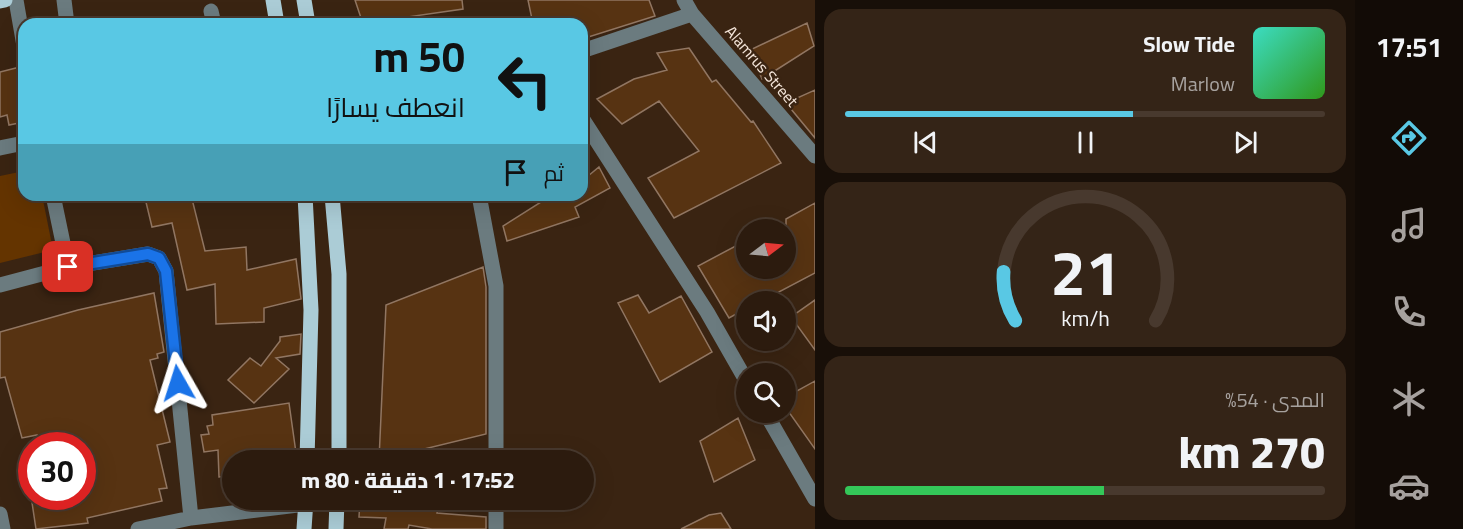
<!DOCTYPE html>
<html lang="ar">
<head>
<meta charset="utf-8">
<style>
	:root { --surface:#2c1b0e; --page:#342417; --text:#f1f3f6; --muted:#a6a19e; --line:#48392e; --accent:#59c8e4 }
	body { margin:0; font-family:Georgia,Cairo,serif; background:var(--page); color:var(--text); direction:rtl; height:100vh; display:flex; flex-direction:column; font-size:22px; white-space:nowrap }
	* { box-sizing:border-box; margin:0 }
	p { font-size:20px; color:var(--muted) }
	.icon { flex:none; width:33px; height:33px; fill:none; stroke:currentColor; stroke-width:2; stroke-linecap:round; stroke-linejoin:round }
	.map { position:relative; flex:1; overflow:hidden; direction:ltr }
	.drawer { display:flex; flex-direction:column; gap:9px; padding:9px; background:#180f08; width:540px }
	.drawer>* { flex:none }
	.hud { position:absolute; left:18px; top:18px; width:570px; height:183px; border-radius:18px; box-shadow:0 6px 24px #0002,0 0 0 2px var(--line); direction:rtl; background:#59c8e4; color:#111; overflow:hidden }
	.needle { width:39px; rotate:74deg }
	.controls { position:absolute; left:736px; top:219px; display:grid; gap:12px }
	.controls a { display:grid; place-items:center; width:60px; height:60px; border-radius:50%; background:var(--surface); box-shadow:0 6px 24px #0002,0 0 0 2px var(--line); font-size:30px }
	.speed { position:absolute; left:18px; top:432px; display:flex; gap:12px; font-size:30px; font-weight:700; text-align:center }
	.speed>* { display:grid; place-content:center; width:78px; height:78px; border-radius:50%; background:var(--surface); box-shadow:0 6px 24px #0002,0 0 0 2px var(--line); line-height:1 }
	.speed .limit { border:9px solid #d22; background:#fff; color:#111 }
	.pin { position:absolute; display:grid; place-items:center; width:51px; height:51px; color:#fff; margin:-26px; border-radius:12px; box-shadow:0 3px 9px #0006 }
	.me { position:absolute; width:66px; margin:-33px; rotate:354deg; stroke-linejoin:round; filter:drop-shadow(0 0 4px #0008) }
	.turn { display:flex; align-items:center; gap:21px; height:126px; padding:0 24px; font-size:27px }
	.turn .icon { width:78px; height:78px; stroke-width:2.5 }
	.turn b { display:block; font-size:42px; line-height:51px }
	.then { display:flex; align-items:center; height:57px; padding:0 24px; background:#0003; gap:12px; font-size:22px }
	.big { font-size:45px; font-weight:800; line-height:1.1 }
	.drawer .card { flex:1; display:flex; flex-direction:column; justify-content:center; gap:9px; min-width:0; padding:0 21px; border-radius:18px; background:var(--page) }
	.drawer .dial { align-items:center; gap:0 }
	.dial svg { height:156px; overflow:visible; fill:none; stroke:var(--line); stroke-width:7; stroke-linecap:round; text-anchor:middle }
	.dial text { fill:var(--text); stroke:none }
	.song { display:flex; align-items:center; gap:18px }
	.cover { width:72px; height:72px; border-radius:9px; background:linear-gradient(135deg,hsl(170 70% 55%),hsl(110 70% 35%)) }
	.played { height:6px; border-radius:3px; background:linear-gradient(90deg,var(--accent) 60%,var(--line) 60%) }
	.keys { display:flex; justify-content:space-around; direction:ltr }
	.charge { height:9px; border-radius:4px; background:linear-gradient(90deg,#34c759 54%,var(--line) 0) }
	.trip { position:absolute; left:222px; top:450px; width:372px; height:60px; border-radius:30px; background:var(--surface); box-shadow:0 6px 24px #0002,0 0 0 2px var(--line); font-weight:800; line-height:60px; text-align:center; direction:rtl }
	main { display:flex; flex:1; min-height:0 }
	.menu { display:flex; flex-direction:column; width:108px; justify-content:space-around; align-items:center; background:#120b06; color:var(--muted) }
	.menu .icon { width:42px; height:42px }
	.menu .active { color:var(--accent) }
	.menu b { font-size:27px; color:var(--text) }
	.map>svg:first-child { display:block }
	.green { fill:#643400 }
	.building { fill:#573312; stroke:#917662; stroke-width:1.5 }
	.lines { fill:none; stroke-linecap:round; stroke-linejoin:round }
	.minor { stroke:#6b7b7f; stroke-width:15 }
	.major { stroke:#abccd6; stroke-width:15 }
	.route-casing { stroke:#114b97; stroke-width:15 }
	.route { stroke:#1a73e8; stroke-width:10 }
	.labels { text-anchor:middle; stroke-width:5; stroke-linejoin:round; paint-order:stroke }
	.street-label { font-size:16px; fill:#f4e5d9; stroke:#3a2412 }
</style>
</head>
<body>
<main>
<nav class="menu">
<b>17:51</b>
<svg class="icon active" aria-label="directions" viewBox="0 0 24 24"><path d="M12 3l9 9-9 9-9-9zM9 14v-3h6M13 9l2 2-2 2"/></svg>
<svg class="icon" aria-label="music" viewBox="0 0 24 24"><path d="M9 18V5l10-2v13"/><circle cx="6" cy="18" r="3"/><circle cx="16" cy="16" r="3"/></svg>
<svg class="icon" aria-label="phone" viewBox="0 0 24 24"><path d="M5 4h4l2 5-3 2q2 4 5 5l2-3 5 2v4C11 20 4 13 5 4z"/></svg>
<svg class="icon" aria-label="climate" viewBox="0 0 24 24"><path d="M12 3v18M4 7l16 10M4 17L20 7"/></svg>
<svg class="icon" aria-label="car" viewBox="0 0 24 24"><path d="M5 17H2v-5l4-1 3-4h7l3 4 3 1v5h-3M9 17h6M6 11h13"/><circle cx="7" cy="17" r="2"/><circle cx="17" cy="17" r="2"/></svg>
</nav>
<section class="drawer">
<div class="card">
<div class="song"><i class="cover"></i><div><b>Slow Tide</b><p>Marlow</p></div></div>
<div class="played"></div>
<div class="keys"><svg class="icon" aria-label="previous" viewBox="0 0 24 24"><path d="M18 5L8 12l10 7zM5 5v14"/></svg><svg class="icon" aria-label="pause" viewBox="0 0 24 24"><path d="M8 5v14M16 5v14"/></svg><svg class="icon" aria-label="next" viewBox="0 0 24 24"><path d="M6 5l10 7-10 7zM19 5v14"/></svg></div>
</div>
<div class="card dial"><svg viewBox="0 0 100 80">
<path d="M14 69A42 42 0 1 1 86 69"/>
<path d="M14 69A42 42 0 0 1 8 44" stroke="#59c8e4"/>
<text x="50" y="56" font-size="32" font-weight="700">21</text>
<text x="50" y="72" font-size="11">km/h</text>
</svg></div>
<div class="card"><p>المدى · 54%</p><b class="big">270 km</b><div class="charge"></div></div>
</section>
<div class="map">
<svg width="815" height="529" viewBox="0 0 815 529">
	<rect width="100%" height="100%" fill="#3a2412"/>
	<!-- green -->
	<path class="green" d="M24,171V195H42L53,250L0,263V176Z"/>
	<!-- building -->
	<path class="building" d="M355,0H462L463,9L407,17L409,24H363Z
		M528,0H649L655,16L582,39V24H533Z
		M807,23L814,46L762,79L750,50Z
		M689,48L712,82L716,80L751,122L753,121L781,163L674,218L648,178L699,151L659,101L622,124L597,99L634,79L667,70L657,53Z
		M20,67L24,84V122L9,125L7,115L0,117V72Z
		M815,90V138L786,103Z
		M599,167L610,188L575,207L579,217L507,241L503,226L552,195H582V181Z
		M158,195H191L205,251L246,247L247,270L296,259L301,299L264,308V322L216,324L215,284L187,290L172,223L152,227L145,198Z
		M815,203V273L760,302H747V308L729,318L698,266L747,240V268H786V219Z
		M483,267L486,287V434L379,460L386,305Z
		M154,293L164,352L157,354L158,358L150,360L170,442L157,445L167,488L159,489L162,501L87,518L88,523L36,529L31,496H82V446H39L37,435L22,438L5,377L0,378V332L78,310Z
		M638,295L649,313L681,296L712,352L660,382L618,303Z
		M815,300V350L791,317Z
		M301,334L300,354L276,358L289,369L254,403L228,380L250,358L261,366L280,341V337Z
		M815,381V449L786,408V397Z
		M289,403L297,460H232V476L219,477L218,450L204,452L201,435L209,434L207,426L213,425L212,415Z
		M738,418L755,460L714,482L700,441Z
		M360,500H439L437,513L486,517V529H432L409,525L408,529H384L386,518L359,517Z
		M721,513L731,529H681L709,515Z"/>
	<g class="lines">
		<!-- minor -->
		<path class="minor" d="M16,0L24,46
			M64,0L67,24
			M684,0L692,14L815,156
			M211,11L214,24
			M582,51L692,14
			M582,118L707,312L747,382
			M0,148L24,143
			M53,195L68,267
			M479,195L496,286V460
			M0,285L68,267L148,254L159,258L166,271L191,518
			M765,412L815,499
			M0,514L3,529
			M138,529L191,518L306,504
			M496,529V500"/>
		<!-- major -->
		<path class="major" d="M273,0L277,24
			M304,0L308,24
			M0,1L5,0
			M305,195L311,310L307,460
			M332,195L339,274V460
			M304,529L306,500
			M336,529L337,500"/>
	</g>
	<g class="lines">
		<defs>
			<path id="route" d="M68,267L148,254L159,258L166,271L178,383"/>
		</defs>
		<!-- route casing -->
		<use href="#route" class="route-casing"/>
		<!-- route -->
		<use href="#route" class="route"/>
	</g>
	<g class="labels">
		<!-- street labels -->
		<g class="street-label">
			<text transform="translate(762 66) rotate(49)" y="6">Alamrus Street</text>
		</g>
	</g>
</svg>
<div class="controls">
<a><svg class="needle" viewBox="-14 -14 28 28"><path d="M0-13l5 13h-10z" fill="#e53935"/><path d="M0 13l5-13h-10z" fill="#a6a19e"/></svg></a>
<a><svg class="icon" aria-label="sound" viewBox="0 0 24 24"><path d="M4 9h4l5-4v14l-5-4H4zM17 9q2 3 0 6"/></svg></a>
<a><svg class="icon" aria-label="search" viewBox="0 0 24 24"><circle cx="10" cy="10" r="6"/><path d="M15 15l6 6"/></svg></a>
</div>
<div class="speed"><div class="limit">30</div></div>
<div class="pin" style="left:68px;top:267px;background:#d93025"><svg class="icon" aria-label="arrive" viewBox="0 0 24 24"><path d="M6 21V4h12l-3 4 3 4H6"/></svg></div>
<svg class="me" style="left:178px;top:383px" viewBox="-20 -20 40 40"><path d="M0-17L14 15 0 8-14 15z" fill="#1a73e8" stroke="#fff" stroke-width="4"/></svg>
<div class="trip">17:52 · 1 دقيقة · 80 m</div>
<div class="hud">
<div class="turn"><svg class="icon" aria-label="left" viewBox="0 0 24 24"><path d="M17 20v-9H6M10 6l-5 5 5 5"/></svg><div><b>50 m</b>انعطف يسارًا</div></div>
<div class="then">ثم<svg class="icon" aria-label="arrive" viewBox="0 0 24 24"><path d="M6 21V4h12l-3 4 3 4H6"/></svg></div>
</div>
</div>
</main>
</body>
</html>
